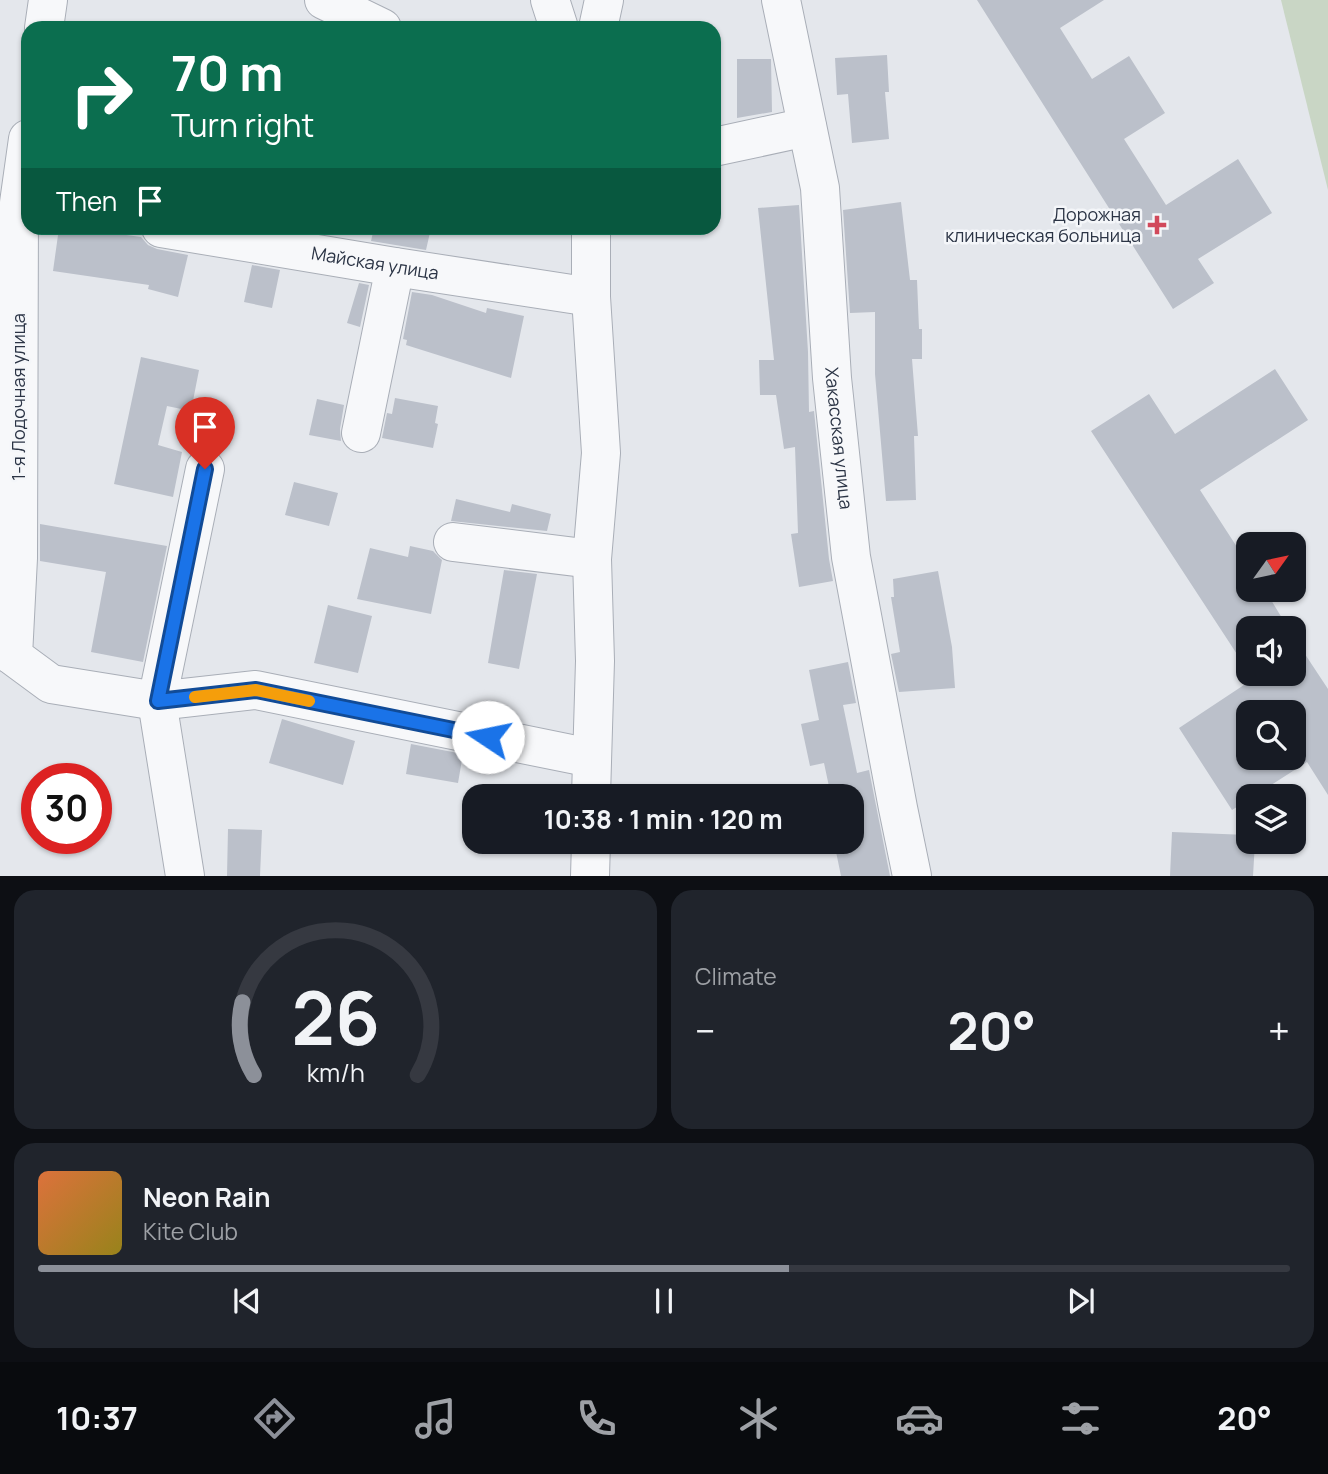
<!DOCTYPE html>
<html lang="en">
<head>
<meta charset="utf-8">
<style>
	:root { --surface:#171b24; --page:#20242c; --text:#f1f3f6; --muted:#9ea1a6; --line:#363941; --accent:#8c9099 }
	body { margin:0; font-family:Manrope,sans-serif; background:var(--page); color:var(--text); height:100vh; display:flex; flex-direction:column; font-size:26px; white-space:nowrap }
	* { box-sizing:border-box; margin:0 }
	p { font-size:23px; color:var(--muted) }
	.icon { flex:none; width:38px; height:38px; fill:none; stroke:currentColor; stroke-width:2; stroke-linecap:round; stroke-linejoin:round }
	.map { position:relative; height:876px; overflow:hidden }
	.side { display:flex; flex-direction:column; gap:14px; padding:14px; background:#0d0f14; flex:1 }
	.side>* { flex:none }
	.hud { position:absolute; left:21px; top:21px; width:700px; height:214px; border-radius:21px; box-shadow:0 2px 5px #0004; background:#0b6e4f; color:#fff; overflow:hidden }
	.needle { width:46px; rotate:57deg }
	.controls { position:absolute; left:1236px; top:532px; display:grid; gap:14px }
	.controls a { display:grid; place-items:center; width:70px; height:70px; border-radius:14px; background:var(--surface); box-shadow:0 2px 5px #0004; font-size:35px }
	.speed { position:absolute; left:21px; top:763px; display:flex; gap:14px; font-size:35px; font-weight:700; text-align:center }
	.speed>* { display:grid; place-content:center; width:91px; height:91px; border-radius:50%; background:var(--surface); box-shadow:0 2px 5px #0004; line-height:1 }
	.speed .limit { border:10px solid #d22; background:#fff; color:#111 }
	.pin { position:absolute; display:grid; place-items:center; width:60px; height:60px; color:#fff; margin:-72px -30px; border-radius:50% 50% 50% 0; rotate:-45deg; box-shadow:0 0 7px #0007 }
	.pin .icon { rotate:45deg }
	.me { position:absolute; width:77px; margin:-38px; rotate:281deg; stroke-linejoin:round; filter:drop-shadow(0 0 5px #0008) }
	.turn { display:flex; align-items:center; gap:24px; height:147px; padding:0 35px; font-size:32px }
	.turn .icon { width:91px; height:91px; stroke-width:2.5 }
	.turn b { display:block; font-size:49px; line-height:60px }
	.then { display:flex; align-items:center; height:66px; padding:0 35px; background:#0003; gap:14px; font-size:26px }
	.big { font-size:52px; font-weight:700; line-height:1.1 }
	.side .tile { flex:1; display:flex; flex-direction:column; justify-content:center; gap:10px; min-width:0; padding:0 24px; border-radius:21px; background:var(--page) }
	.side .dial { align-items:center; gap:0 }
	.dial svg { height:182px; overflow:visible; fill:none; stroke:var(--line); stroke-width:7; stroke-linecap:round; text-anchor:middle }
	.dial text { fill:var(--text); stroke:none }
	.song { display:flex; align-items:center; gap:21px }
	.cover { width:84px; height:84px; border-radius:10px; background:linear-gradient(135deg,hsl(20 70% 55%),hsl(50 70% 35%)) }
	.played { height:7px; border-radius:4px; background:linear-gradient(90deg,var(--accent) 60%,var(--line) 60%) }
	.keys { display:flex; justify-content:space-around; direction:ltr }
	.heat { display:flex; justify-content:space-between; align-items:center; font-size:38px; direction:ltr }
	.side .tiles { flex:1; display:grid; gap:14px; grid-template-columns:1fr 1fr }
	.tile:last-child { grid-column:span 2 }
	.trip { position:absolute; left:462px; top:784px; width:402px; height:70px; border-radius:21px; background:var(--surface); box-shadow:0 2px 5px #0004; font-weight:700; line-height:70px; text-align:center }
	.tabs { display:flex; height:112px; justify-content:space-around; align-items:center; background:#090b0e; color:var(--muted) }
	.tabs .icon { width:49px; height:49px }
	.tabs .active { color:var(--accent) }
	.tabs b { font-size:32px; color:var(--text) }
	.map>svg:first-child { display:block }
	.green { fill:#c9d6c5 }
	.building { fill:#bbc0ca; fill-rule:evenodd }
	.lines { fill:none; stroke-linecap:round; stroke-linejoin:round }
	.minor-casing { stroke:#a9aeb7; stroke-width:40 }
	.minor { stroke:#f7f8fa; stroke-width:38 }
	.route-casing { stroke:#114b97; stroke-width:18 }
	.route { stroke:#1a73e8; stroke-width:12 }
	.slow { stroke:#f59e0b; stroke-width:12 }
	.poi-dot { fill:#d1495b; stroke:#f4f6f9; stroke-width:2.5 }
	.labels { text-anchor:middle; stroke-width:5; stroke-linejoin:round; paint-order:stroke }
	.poi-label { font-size:18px; fill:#2b3445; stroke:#f4f6f9; text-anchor:end }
	.street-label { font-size:18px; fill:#2b3445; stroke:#f4f6f9 }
</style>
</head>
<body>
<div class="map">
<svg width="1328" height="876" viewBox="0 0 1328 876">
	<rect width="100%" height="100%" fill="#e4e7ec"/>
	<!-- green -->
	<path class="green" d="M1281,0H1328V190Z"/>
	<!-- building -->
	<path class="building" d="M977,0H1104L1060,28L1092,79L1129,56L1165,113L1124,139L1166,205L1238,159L1272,213L1198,259L1214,283L1173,309Z
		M887,55L889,92H885L889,139L852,143L848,94L837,95L835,58Z
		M737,59H771L772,112L737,118Z
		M901,202L910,280H917L919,329H922V359H912L918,436H914L916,500L886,501L875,374V312L850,313L843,210Z
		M799,205L808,352L809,412L814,411L829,559L833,581L799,587L791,534L798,533L795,447L784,449L776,395H760L759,360H774L758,208Z
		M59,228H75L141,237L148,245L157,249L188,255L178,297L148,289L149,285L53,271Z
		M374,228H431L426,250L371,241Z
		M252,265L280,270L272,308L244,302Z
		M359,283L369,285L360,327L347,323Z
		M412,292L432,295L486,313L487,308L524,316L511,378L406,345L407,340L403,339Z
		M141,357L199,370L191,411L167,406L158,445L182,452L173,497L114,484Z
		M1275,369L1308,420L1200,490L1248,564V590H1265L1288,628H1248V671L1091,431L1149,394L1175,434Z
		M395,398L438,406L435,423L438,424L433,448L382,438L387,413L392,414Z
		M317,399L344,405L340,429L341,441L309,435Z
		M294,482L338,493L329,526L285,515Z
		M456,499L510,512L512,504L551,514L547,531L451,521Z
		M40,524L167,546L143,662L91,652L106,572L40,561Z
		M410,546L433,551L442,560L431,614L357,599L370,548L408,557Z
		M504,570L537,574L519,669L488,663Z
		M938,571L952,647L955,688L899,692L891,654L900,652L891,597H894L893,579Z
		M328,605L372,616L358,673L314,663Z
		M1293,636L1328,689V795L1307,762L1254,796H1248V800L1232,810L1179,728L1253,679L1249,674H1293ZM1248,712H1293V758H1248Z
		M848,662L856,703L843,705L857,773L869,770L890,876H841L834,842H852V796H831L824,763L810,766L801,724L819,720L809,670Z
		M282,719L355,741L343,785L269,763Z
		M411,744L463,754L458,783L406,774Z
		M228,829L262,830L260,876H227Z
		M1172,832L1248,835V842H1255L1253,876H1170Z"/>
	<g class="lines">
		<defs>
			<g id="minor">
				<path d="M324,0L382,28"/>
				<path d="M550,0L559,28"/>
				<path id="s1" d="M781,0L820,188L832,378L851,557L898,808L912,876"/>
				<path d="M44,28L48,0"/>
				<path d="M598,28L604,0"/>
				<path d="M28,139L19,203L18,558L13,656L51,684L157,701L256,690L591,758"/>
				<path d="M714,147L807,127"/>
				<path id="s2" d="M161,228L395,267L591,297"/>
				<path d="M591,228V297L601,453L592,559L595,661L591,796"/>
				<path d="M361,433L395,267"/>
				<path d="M453,542L592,559"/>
				<path d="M185,876L157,701L205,469"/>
				<path d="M590,876L591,842"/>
			</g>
		</defs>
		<!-- minor casing -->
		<use href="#minor" class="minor-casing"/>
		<!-- minor -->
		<use href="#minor" class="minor"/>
	</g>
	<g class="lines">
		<defs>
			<path id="route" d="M205,469L158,701L256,690L488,737"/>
		</defs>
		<!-- route casing -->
		<use href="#route" class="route-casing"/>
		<!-- route -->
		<use href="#route" class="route"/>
		<!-- slow -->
		<path class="slow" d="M195,697L256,690L309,701"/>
	</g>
	<!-- markers -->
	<path class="poi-dot" d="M1153.5 214.5h7v7h7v7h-7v7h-7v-7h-7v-7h7z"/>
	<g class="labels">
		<!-- poi labels -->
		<g class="poi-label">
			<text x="1141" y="221">Дорожная<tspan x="1141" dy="21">клиническая больница</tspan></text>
		</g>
		<!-- street labels -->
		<g class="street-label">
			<text dy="6" stroke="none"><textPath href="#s2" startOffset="217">Майская улица</textPath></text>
			<text transform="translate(19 397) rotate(-90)" y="6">1-я Лодочная улица</text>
			<text dy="6" stroke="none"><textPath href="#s1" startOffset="443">Хакасская улица</textPath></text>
		</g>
	</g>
</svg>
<div class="controls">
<a><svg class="needle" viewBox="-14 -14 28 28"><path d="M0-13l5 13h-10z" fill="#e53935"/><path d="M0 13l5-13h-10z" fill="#9ea1a6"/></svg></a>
<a><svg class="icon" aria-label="sound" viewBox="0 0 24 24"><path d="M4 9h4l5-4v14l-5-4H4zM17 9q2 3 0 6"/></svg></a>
<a><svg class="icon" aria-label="search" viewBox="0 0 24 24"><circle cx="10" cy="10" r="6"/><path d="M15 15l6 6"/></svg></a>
<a><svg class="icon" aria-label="layers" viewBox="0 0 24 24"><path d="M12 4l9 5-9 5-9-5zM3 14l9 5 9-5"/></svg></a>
</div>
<div class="speed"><div class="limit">30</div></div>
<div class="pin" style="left:205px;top:469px;background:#d93025"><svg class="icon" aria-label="arrive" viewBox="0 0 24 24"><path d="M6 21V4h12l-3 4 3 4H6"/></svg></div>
<svg class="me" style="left:488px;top:737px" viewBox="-20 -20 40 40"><circle r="19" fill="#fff"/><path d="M0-13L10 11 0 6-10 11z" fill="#1a73e8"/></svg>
<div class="trip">10:38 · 1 min · 120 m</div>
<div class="hud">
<div class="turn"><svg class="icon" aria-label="right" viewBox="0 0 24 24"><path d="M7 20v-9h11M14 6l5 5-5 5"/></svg><div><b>70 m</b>Turn right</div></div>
<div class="then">Then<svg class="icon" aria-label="arrive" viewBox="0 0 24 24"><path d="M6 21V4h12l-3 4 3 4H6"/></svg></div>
</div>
</div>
<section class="side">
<div class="tiles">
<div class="tile dial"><svg viewBox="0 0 100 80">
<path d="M14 69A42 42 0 1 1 86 69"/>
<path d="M14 69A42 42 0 0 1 9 37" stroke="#8c9099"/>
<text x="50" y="56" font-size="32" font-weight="700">26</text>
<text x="50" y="72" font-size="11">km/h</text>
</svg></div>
<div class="tile"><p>Climate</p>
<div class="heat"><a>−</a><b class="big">20°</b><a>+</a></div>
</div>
<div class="tile">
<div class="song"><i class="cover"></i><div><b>Neon Rain</b><p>Kite Club</p></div></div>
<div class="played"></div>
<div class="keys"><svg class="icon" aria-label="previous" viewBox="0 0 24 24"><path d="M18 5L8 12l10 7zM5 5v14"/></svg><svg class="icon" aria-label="pause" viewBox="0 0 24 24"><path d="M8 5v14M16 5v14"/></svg><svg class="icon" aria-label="next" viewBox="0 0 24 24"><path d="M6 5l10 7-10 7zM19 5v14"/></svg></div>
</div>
</div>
</section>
<nav class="tabs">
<b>10:37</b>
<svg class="icon active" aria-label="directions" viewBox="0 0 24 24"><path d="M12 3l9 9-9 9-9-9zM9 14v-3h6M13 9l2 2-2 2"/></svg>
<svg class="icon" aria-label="music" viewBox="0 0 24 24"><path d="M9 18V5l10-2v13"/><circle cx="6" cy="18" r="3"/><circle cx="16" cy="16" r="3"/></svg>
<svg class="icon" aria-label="phone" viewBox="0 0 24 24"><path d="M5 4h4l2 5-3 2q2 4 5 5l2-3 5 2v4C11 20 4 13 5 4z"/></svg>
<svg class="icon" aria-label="climate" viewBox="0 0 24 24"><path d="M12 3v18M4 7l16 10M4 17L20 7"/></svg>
<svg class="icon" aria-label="car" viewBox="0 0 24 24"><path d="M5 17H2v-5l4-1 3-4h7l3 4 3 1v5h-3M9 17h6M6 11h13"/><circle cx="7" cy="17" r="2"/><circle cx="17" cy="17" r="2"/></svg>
<svg class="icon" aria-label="filters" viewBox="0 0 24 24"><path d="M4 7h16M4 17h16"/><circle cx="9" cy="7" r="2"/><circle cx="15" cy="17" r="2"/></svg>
<b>20°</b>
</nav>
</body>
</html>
